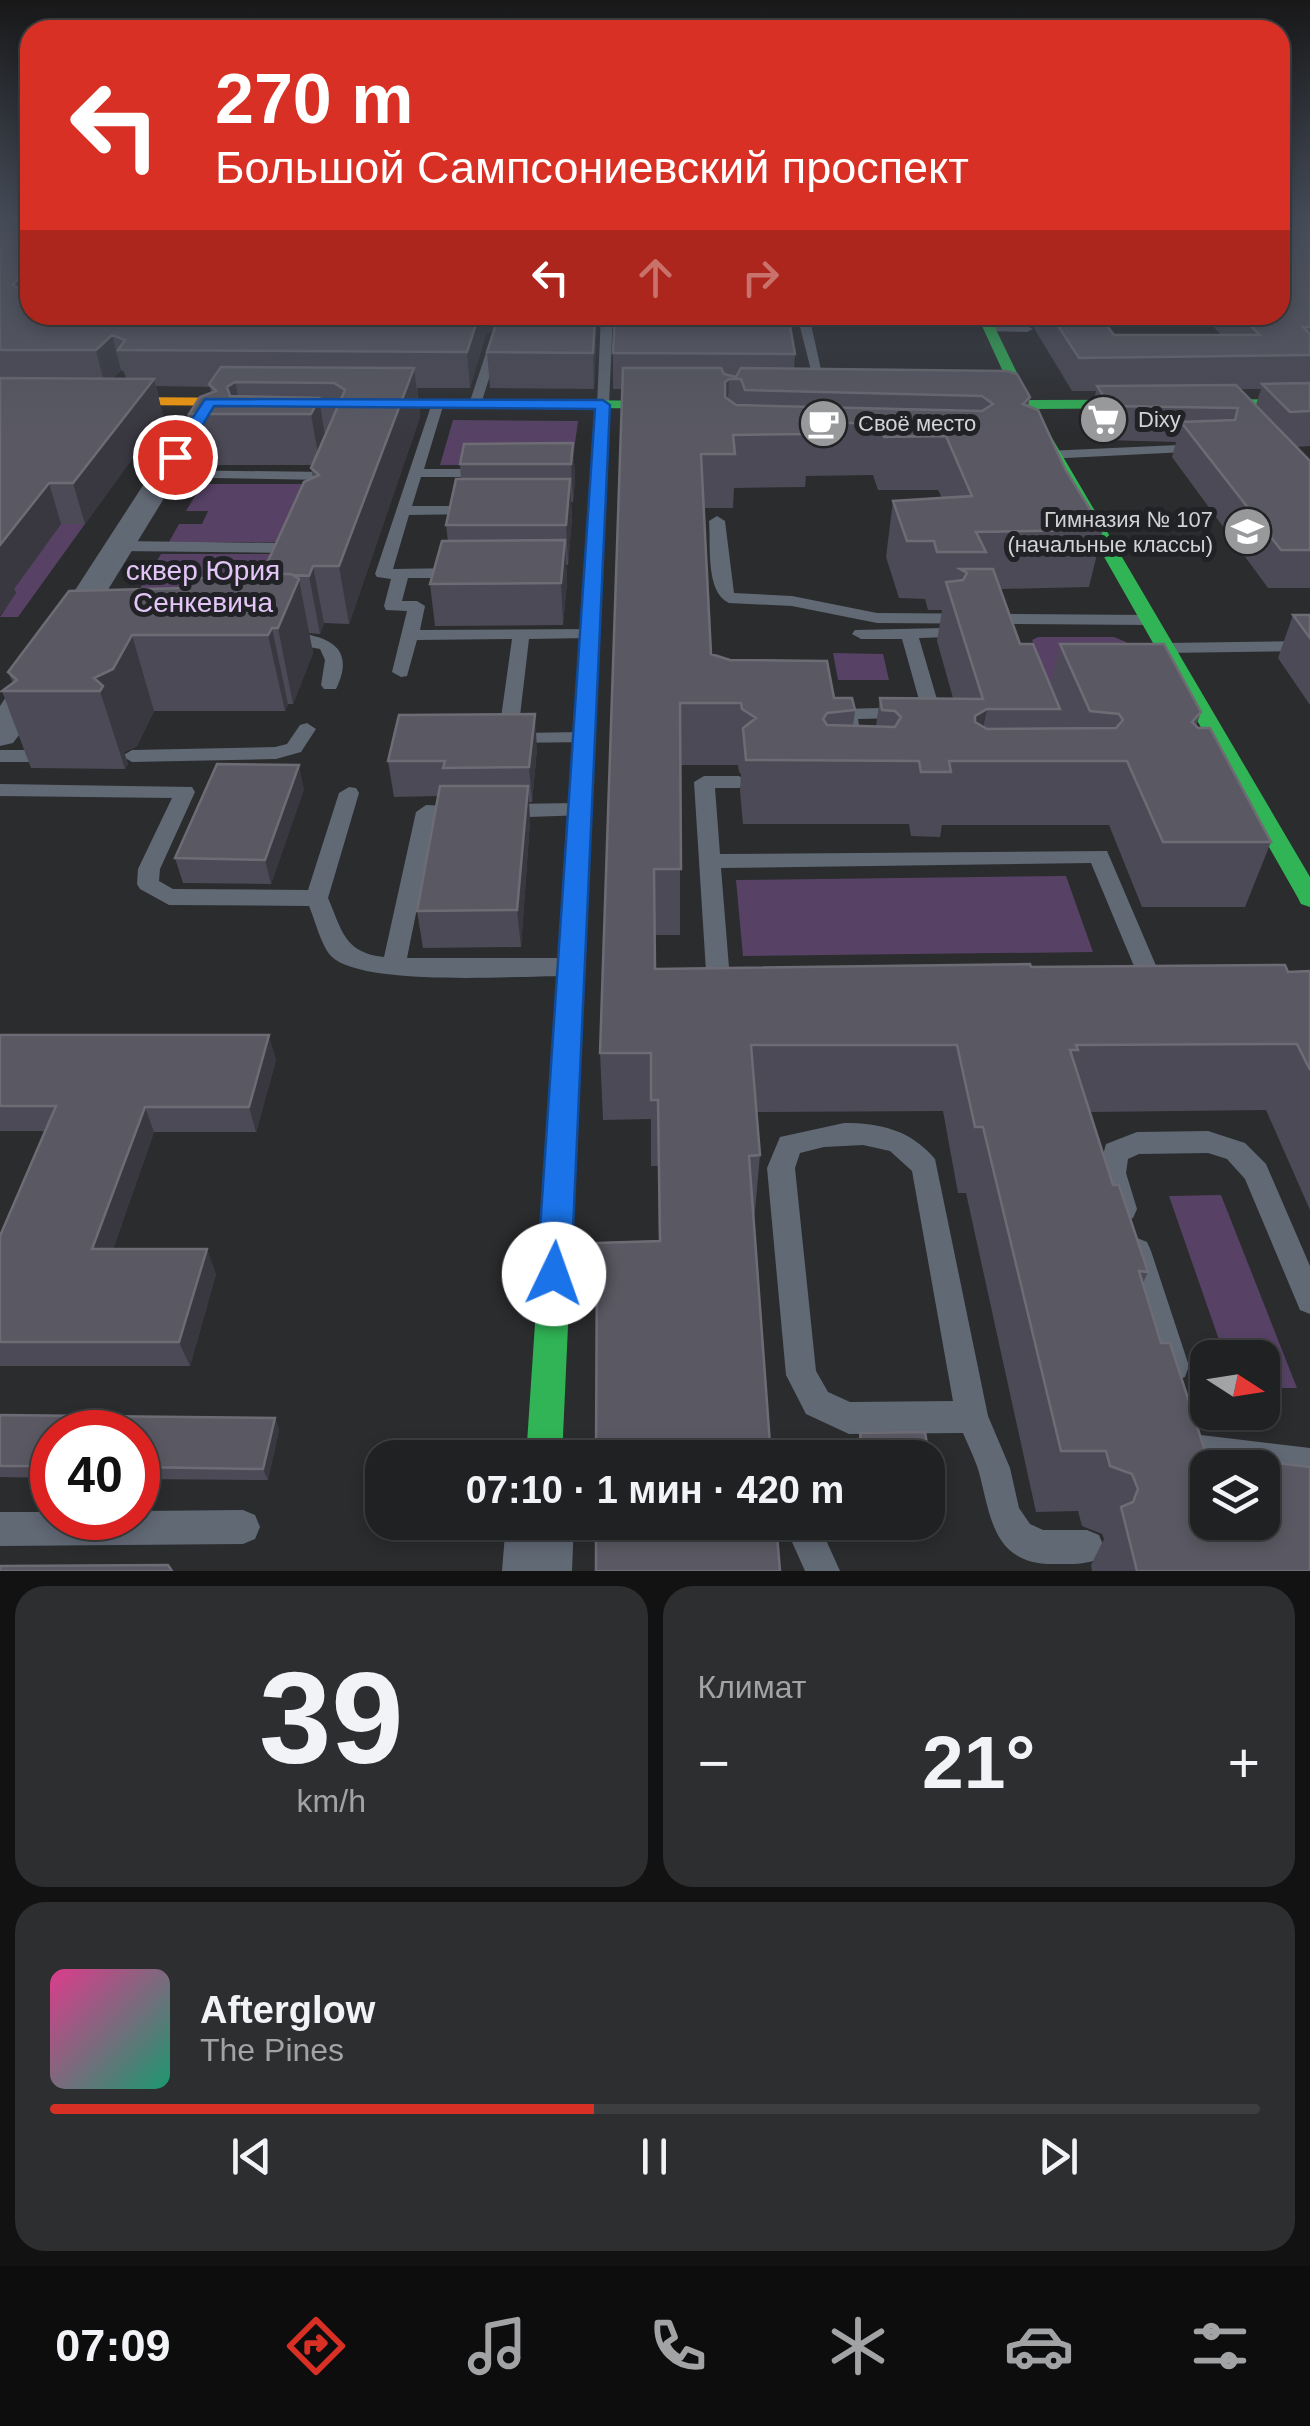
<!DOCTYPE html>
<html lang="ru">
<head>
<meta charset="utf-8">
<style>
	:root { --surface:#202122; --page:#2d2e2f; --text:#f1f3f6; --muted:#a2a3a5; --line:#3d3e40; --accent:#d93025 }
	body { margin:0; font-family:Helvetica,sans-serif; background:var(--page); color:var(--text); height:100vh; display:flex; flex-direction:column; font-size:38px; white-space:nowrap }
	* { box-sizing:border-box; margin:0 }
	p { font-size:32px; color:var(--muted) }
	.icon { flex:none; width:55px; height:55px; fill:none; stroke:currentColor; stroke-width:2; stroke-linecap:round; stroke-linejoin:round }
	.map { position:relative; height:1571px; overflow:hidden }
	.panel { display:flex; flex-direction:column; gap:15px; padding:15px; background:#121213; flex:1 }
	.panel>* { flex:none }
	.hud { position:absolute; left:20px; top:20px; width:1270px; height:305px; border-radius:30px; box-shadow:0 5px 15px #0003,0 0 0 2px var(--line); background:#d93025; color:#fff; overflow:hidden }
	.needle { width:65px; rotate:102deg }
	.tools { position:absolute; left:1190px; top:1340px; display:grid; gap:20px }
	.tools a { display:grid; place-items:center; width:90px; height:90px; border-radius:20px; background:var(--surface); box-shadow:0 5px 15px #0003,0 0 0 2px var(--line); font-size:50px }
	.speed { position:absolute; left:30px; top:1410px; display:flex; gap:20px; font-size:50px; font-weight:700; text-align:center }
	.speed>* { display:grid; place-content:center; width:130px; height:130px; border-radius:50%; background:var(--surface); box-shadow:0 5px 15px #0003,0 0 0 2px var(--line); line-height:1 }
	.speed .limit { border:15px solid #d22; background:#fff; color:#111 }
	.pin { position:absolute; display:grid; place-items:center; width:85px; height:85px; color:#fff; margin:-42px; border:5px solid #fff; border-radius:50%; box-shadow:0 2px 10px #0007 }
	.me { position:absolute; width:110px; margin:-55px; rotate:3deg; stroke-linejoin:round; filter:drop-shadow(0 0 8px #0008) }
	.turn { display:flex; align-items:center; gap:35px; height:210px; padding:0 30px; font-size:45px }
	.turn .icon { width:130px; height:130px; stroke-width:2.5 }
	.turn b { display:block; font-size:70px; line-height:85px }
	.lanes { display:flex; align-items:center; height:95px; padding:0 30px; background:#0003; justify-content:center; gap:50px; direction:ltr }
	.lanes .off { opacity:.35 }
	.big { font-size:75px; font-weight:700; line-height:1.1 }
	.panel .tile { flex:1; display:flex; flex-direction:column; justify-content:center; gap:15px; min-width:0; padding:0 35px; border-radius:30px; background:var(--page) }
	.panel .dial { align-items:center; gap:0 }
	.dial b { font-size:130px; line-height:1 }
	.song { display:flex; align-items:center; gap:30px }
	.cover { width:120px; height:120px; border-radius:15px; background:linear-gradient(135deg,hsl(330 70% 55%),hsl(160 70% 35%)) }
	.played { height:10px; border-radius:5px; background:linear-gradient(90deg,var(--accent) 45%,var(--line) 45%) }
	.keys { display:flex; justify-content:space-around; direction:ltr }
	.heat { display:flex; justify-content:space-between; align-items:center; font-size:55px; direction:ltr }
	.panel .tiles { flex:1; display:grid; gap:15px; grid-template-columns:1fr 1fr }
	.tile:last-child { grid-column:span 2 }
	.trip { position:absolute; left:365px; top:1440px; width:580px; height:100px; border-radius:30px; background:var(--surface); box-shadow:0 5px 15px #0003,0 0 0 2px var(--line); font-weight:700; line-height:100px; text-align:center }
	.dock { display:flex; height:160px; justify-content:space-around; align-items:center; background:#0d0d0e; color:var(--muted) }
	.dock .icon { width:70px; height:70px }
	.dock .on { color:var(--accent) }
	.dock b { font-size:45px; color:var(--text) }
	.map>svg:first-child { display:block }
	.green { fill:#574265 }
	.lines { fill:none; stroke-linecap:round; stroke-linejoin:round }
	.lane { fill:#616975; fill-rule:evenodd }
	.street { fill:#616975; fill-rule:evenodd }
	.fast { fill:#30b455; fill-rule:evenodd }
	.slow { fill:#ff9f0a; fill-rule:evenodd }
	.wall { fill:#4c4a56; fill-rule:evenodd }
	.shaded-wall { fill:#393840 }
	.building { fill:#5a5963; stroke:#6d6c75; stroke-width:2.5; fill-rule:evenodd }
	.route { fill:#1a73e8; stroke:#114b97; stroke-width:2.5 }
	.labels { text-anchor:middle; stroke-width:10; stroke-linejoin:round; paint-order:stroke }
	.far-poi-label { font-size:22px; fill:#d2d3d5; stroke:#212225; text-anchor:start }
	.park-label { font-size:28px; fill:#e3c5f8; stroke:#212225 }
</style>
</head>
<body>
<div class="map">
<svg width="1310" height="1571" viewBox="0 0 1310 1571">
	<rect width="100%" height="100%" fill="#2b2c2e"/>
	<!-- green -->
	<path class="green" d="M453,420L578,421L572,465H440Z
		M202,484H315L289,542H169L179,524H202L208,511H186Z
		M61,524H85L18,617H0L15,594L11,593Z
		M161,554H284L254,619L122,618Z
		M1038,637H1114L1126,642L1151,693H1054L1032,640Z
		M833,653L883,654L889,680H838Z
		M1066,876L1093,952L743,956L736,880Z
		M1221,1195L1297,1388H1263L1262,1358L1225,1357L1169,1196Z"/>
	<g class="lines">
		<!-- lane -->
		<path class="lane" d="M601,315H613L609,405L603,409L597,405Z
			M797,315H809L827,397L817,394Z
			M990,326H1027L1033,329L1027,332L986,331L984,329Z
			M492,335L502,337L481,404L470,407L469,404Z
			M433,400L444,403L424,469H487L494,473L487,477H421L412,506H475L482,510L475,514L409,515L393,569L458,568L466,573L458,578H408L402,601H417L425,606L420,630L596,629L599,633L596,637L590,638L529,639L518,733L584,732L594,738L591,742L501,743L498,739L512,639L417,640L407,676L401,677L392,672L407,611L386,610L384,606L391,579L377,577L375,574Z
			M1201,444L1206,445V451L1046,459L1039,455L1046,451Z
			M164,470L326,472L333,476L326,480L159,477V471Z
			M717,516L725,521L734,593L792,596L877,613L1150,615L1158,620L1150,625L877,623L792,606L729,603C705,592 711,545 709,521Z
			M296,534L304,539L298,551L292,553L119,551L111,546L119,541L286,543L291,536Z
			M944,628L953,633L950,637L919,638L941,713L939,717L858,719L860,731L858,735H844L838,713L840,709L921,707L902,639H861L852,634L855,630Z
			M283,632C320,634 359,642 336,689H324L321,685L325,660L320,649L277,641L274,637L277,633Z
			M1310,641V651L1166,653L1157,648L1166,643Z
			M307,723L316,729L301,752L276,759L132,762L122,756L132,750L275,747L287,744L300,725Z
			M0,750H32L42,756L32,762H0Z
			M704,776H739L749,782L739,788H715L720,854L1107,851L1166,989L1162,995L1154,998L1146,995L1091,863L721,868L730,980L736,987L732,993L724,996L711,993L707,987L694,782Z
			M0,784L192,787L195,792L160,869L159,881L173,889L308,890L339,793L349,787L356,788L359,793L328,898C342,930 344,953 384,957L416,812L426,805L470,807L473,812L470,817L435,819L407,958H564L572,961L576,967L572,973L564,976C518,976 361,987 331,956C321,945 315,920 309,906L169,905L140,889L137,884L138,869L172,798L0,796Z
			M578,803L585,805L588,810L585,815L502,818L492,811L502,804Z
			M844,1123C880,1123 911,1130 935,1159L988,1416L1010,1468L1019,1508L1030,1524L1043,1530H1087L1099,1535L1104,1547L1099,1559C1084,1565 1069,1564 1053,1564C991,1564 991,1514 978,1469C974,1457 968,1445 963,1433L849,1434L806,1414L786,1375L767,1168L780,1137ZM863,1145L890,1151L912,1171L953,1401L850,1402L828,1392L816,1371L795,1168L800,1153L824,1147Z
			M1208,1131L1245,1143L1266,1164L1310,1266V1314L1300,1310L1245,1179L1227,1159L1208,1153L1139,1154L1128,1159L1126,1173L1137,1209L1133,1218L1123,1221L1113,1218L1098,1173L1106,1144L1137,1132Z
			M1137,1238L1147,1242L1151,1251L1189,1366L1185,1377L1174,1381L1163,1377L1159,1366L1123,1251L1127,1242Z
			M1201,1435L1310,1448V1480L1262,1475V1468H1208L1190,1462L1185,1451L1190,1440Z
			M243,1510L255,1515L260,1527L255,1539L243,1544L0,1546V1512H52V1518H138V1511Z
			M790,1522H824L826,1540L840,1571H805L792,1542Z"/>
		<!-- street -->
		<path class="street" d="M210,394L223,402L19,735L13,743L0,746V706L197,402Z
			M506,1522H574L572,1571H502Z"/>
		<!-- fast -->
		<path class="fast" d="M977,315H989L1030,400L1310,399V407L1035,409L1310,877V907L1301,904L1298,898L1020,409H953L946,405L953,401L1016,400Z
			M374,399L697,401L704,405L697,409L369,406V400Z
			M586,706L596,712L562,1458H526L576,712Z"/>
		<!-- slow -->
		<path class="slow" d="M0,396L374,399L381,403L374,407L0,404Z
			M603,401L610,405L596,712L586,718L576,712L596,405Z"/>
	</g>
	<!-- wall -->
	<path class="wall" d="M0,217H30V315H597L594,389L490,388L487,352L494,330L486,334L470,388H417L420,417L349,624L324,623L320,634L309,633L313,653L293,704H288L285,711H154L137,746L124,752L128,764L125,769L31,768L2,691L13,683L8,672L186,588L250,578L263,574L313,478L311,468L312,465H201L189,414L211,393L210,387L156,386L163,416L85,524H61L14,588L16,593L0,615ZM121,370L124,372L126,379L113,378Z
		M1310,217V446L1296,447L1310,461V588H1268L1172,457L1176,442L1103,440L1090,419L1096,391H1072L1026,315H1099L1114,335H1221L1203,315H1280ZM1240,389H1261L1256,405Z
		M615,315H788L795,354L794,369L1007,371L1017,374L1030,397L1028,407L1038,410L1065,469L1103,530L1089,587L1000,589L1020,644H1033L1051,686L1060,644H1164L1201,712L1196,726L1198,728H1210L1271,842L1245,907H1142L1109,825H942L940,837L911,836L909,824H743L740,791L741,774L739,772L738,765H680V935H654L655,969L1030,964L1031,967L1285,965L1288,972L1310,971V1210L1266,1110L1090,1112L1113,1185H1119L1148,1272L1143,1283L1161,1343H1170L1206,1454L1217,1456L1213,1468H1208V1522H1262V1468H1255L1259,1461L1310,1467V1571H1092L1091,1565L1104,1539L1102,1534L1082,1526L1078,1511L1036,1512L966,1193H958L943,1111L757,1112L760,1155L754,1222L771,1458H596L597,1243L659,1241L658,1166H651V1119L603,1120L600,1053L622,389H613V353ZM873,475L878,490H938L942,498L893,501L886,557L899,598L925,599L928,610H942L937,641L953,698H880L876,726H853L855,710L852,698H834L827,661L730,660L711,654L704,508H733L734,488L805,487L806,476Z
		M573,443L575,481L573,502H571L572,518L568,565H566L567,581L563,625L435,626L430,584L448,541L446,525L461,479L460,464Z
		M1293,615H1310V705L1278,658Z
		M537,749L532,802H529L530,821L521,947L423,948L417,911L438,796L394,797L388,761Z
		M304,789L271,884L183,883L175,858Z
		M0,1035L276,1060L256,1132H154L113,1249L216,1274L190,1366H0V1237L46,1131H0Z
		M0,1415L275,1418L279,1430L268,1480L138,1479V1432H52V1478L0,1477Z
		M925,1432L937,1505L934,1516H928V1458H859L857,1444L860,1433Z"/>
	<!-- shaded-wall -->
	<path class="shaded-wall" d="M20,277L30,310L13,285Z
		M479,315H497L498,329L486,334L470,388L467,352Z
		M595,315H597L594,389L593,353Z
		M112,335L121,370L105,386L96,350Z
		M414,368L420,417L349,624L339,566Z
		M154,379L163,416L85,524L73,483Z
		M729,379L727,429L725,382Z
		M235,382L242,414H232L227,387Z
		M319,398L327,449L320,466L311,414Z
		M573,443L575,481L573,502L571,464Z
		M570,479L572,518L568,565L566,525Z
		M49,483L61,524L14,588L16,593L0,615V545Z
		M565,540L567,581L563,625L561,583Z
		M313,566L324,623L320,634L309,576Z
		M299,579L313,653L293,704L278,628Z
		M272,628L288,704L285,711L268,635Z
		M132,635L154,711L137,746L124,752L128,764L125,769L100,691L94,678Z
		M987,709L977,761L975,716Z
		M535,714L537,749L532,802L529,767Z
		M299,765L304,789L271,884L265,860Z
		M528,786L530,821L521,947L517,910Z
		M269,1035L276,1060L256,1132L249,1107Z
		M145,1107L154,1132L104,1274L92,1249Z
		M207,1249L216,1274L190,1366L179,1342Z
		M275,1418L279,1430L268,1480L263,1469Z"/>
	<!-- building -->
	<path class="building" d="M0,217H30V277H20L13,285L22,290H30V315H479L467,352L118,350L125,340L112,335L96,350H0Z
		M1280,217H1310V327H1303L1310,334V355L1079,358L1051,315H1099L1114,335H1260L1240,315H1280Z
		M499,315H595L593,353L487,352Z
		M615,315H788L795,354L613,353Z
		M221,367L414,368L339,566H313L309,576L263,572L304,482L319,475L311,468L345,390L334,383L235,382L227,387L230,396L319,398L311,414H189L200,397L216,391L209,384Z
		M623,368H721L724,374L736,377L741,368L1007,371L1017,374L1030,397L1023,404L1038,410L1065,469L1103,530L976,532L986,552H937L934,541H907L893,501L972,496L946,436L884,437L878,423H806L809,434L733,435L735,454H701L711,654L730,660L827,661L834,698H852L855,710L827,713L823,719L827,725L895,727L901,717L895,711L882,710L880,698L983,699L946,582L963,580L967,573L960,569H993L1020,644H1033L1060,709H987L975,716V722L987,729L1116,728L1123,720L1119,714L1090,711L1060,644H1164L1201,712L1192,722L1198,728H1210L1271,842H1163L1127,761H949L951,772H921L919,761L746,760L743,728L756,718L742,709L741,703H680L681,869H654L655,969L1030,964L1031,967L1285,965L1288,972L1310,971V1070L1297,1044L1076,1045L1078,1050H1070L1113,1185H1119L1148,1272L1139,1271L1161,1343H1170L1206,1454L1217,1456L1213,1468H1208V1522H1262V1468H1256L1259,1461L1310,1467V1571H1137L1121,1507L1133,1502L1138,1489L1132,1474L1110,1466L1106,1451H1061L983,1127H975L957,1045H751L760,1155L749,1156L771,1458H596L597,1243L660,1241L658,1100H651V1053H600ZM729,379H741L745,390L982,396L993,404L982,411L736,405L725,397V382Z
		M0,378L154,379L73,483H49L0,545Z
		M1310,383V411L1290,412L1262,384Z
		M1236,385L1310,461V550H1281L1181,422L1235,420L1238,408L1110,406L1097,386Z
		M573,443L571,464H460L464,444Z
		M456,479H570L566,525H446Z
		M565,540L561,583L430,584L442,541Z
		M252,574H291L299,579L278,628H272L268,635H132L113,669L94,678L103,686L100,691H2L17,680L8,672L69,591L186,588L192,578H250Z
		M1293,615H1310V638Z
		M535,714L529,767L443,768L445,761H388L399,715Z
		M217,764L299,765L265,860L175,858Z
		M440,786H528L517,910L417,911Z
		M0,1035H269L249,1107H145L92,1249H207L179,1342H0V1236L56,1106H0Z
		M0,1415L275,1418L263,1469L138,1467V1432H52V1466H0Z
		M925,1432L937,1505H928V1458H863L860,1433Z
		M596,1522H776L780,1571H596Z
		M168,1565L172,1571H0V1566Z"/>
	<!-- sky -->
	<linearGradient id="sky" x2="0" y2="1"><stop stop-color="#181819"/><stop offset="0.5" stop-color="#444b57"/><stop offset="1" stop-color="#444b57" stop-opacity="0"/></linearGradient>
	<rect width="1310" height="437" fill="url(#sky)"/>
	<!-- route -->
	<path class="route" d="M205,399L603,400L610,405L571,1274L566,1285L554,1290L542,1285L537,1274L595,409L214,406L181,461H169L167,457Z"/>
	<!-- icons -->
	<defs>
		<symbol id="supermarket-disc" viewBox="-11 -11 22 22"><circle r="9.5" fill="#98999b" stroke="#212225"/><path d="M-6-5.5h2.5l.6 2H6L4.5 2H-2.5L-4.4-4H-6ZM-1.5 3.2a1.3 1.3 0 1 0 .1 0ZM3 3.2a1.3 1.3 0 1 0 .1 0Z" fill="#fff"/></symbol>
		<symbol id="cafe-disc" viewBox="-11 -11 22 22"><circle r="9.5" fill="#98999b" stroke="#212225"/><path d="M-5.5-4.5H6V0H3Q3 3.5 0 3.5H-2.5Q-5.5 3.5-5.5 0ZM3-3.2v2h1.7v-2ZM-6 4.5H4V6H-6Z" fill="#fff"/></symbol>
		<symbol id="school-disc" viewBox="-11 -11 22 22"><circle r="9.5" fill="#98999b" stroke="#212225"/><path d="M0-5L7-2L0 1L-7-2ZM-4 1L0 2.5L4 1V4Q0 6-4 4Z" fill="#fff"/></symbol>
	</defs>
	<g fill-rule="evenodd">
		<use href="#supermarket-disc" x="1076" y="392" width="55" height="55"/>
		<use href="#cafe-disc" x="796" y="396" width="55" height="55"/>
		<use href="#school-disc" x="1220" y="504" width="55" height="55"/>
	</g>
	<g class="labels">
		<!-- far-poi labels -->
		<g class="far-poi-label">
			<text x="1138" y="427">Dixy</text>
			<text x="858" y="431">Своё место</text>
			<text x="1213" y="527" text-anchor="end">Гимназия № 107<tspan x="1213" dy="25">(начальные классы)</tspan></text>
		</g>
		<!-- park labels -->
		<g class="park-label">
			<text x="203" y="580">сквер Юрия<tspan x="203" dy="32">Сенкевича</tspan></text>
		</g>
	</g>
</svg>
<div class="tools">
<a><svg class="needle" viewBox="-14 -14 28 28"><path d="M0-13l5 13h-10z" fill="#e53935"/><path d="M0 13l5-13h-10z" fill="#a2a3a5"/></svg></a>
<a><svg class="icon" aria-label="layers" viewBox="0 0 24 24"><path d="M12 4l9 5-9 5-9-5zM3 14l9 5 9-5"/></svg></a>
</div>
<div class="speed"><div class="limit">40</div></div>
<div class="pin" style="left:175px;top:457px;background:#d93025"><svg class="icon" aria-label="arrive" viewBox="0 0 24 24"><path d="M6 21V4h12l-3 4 3 4H6"/></svg></div>
<svg class="me" style="left:554px;top:1274px" viewBox="-20 -20 40 40"><circle r="19" fill="#fff"/><path d="M0-13L10 11 0 6-10 11z" fill="#1a73e8"/></svg>
<div class="trip">07:10 · 1 мин · 420 m</div>
<div class="hud">
<div class="turn"><svg class="icon" aria-label="left" viewBox="0 0 24 24"><path d="M17 20v-9H6M10 6l-5 5 5 5"/></svg><div><b>270 m</b>Большой Сампсониевский проспект</div></div>
<div class="lanes"><svg class="icon" aria-label="left" viewBox="0 0 24 24"><path d="M17 20v-9H6M10 6l-5 5 5 5"/></svg><svg class="icon off" aria-label="ahead" viewBox="0 0 24 24"><path d="M12 20V5M6 11l6-6 6 6"/></svg><svg class="icon off" aria-label="right" viewBox="0 0 24 24"><path d="M7 20v-9h11M14 6l5 5-5 5"/></svg></div>
</div>
</div>
<section class="panel">
<div class="tiles">
<div class="tile dial"><b>39</b><p>km/h</p></div>
<div class="tile"><p>Климат</p>
<div class="heat"><a>−</a><b class="big">21°</b><a>+</a></div>
</div>
<div class="tile">
<div class="song"><i class="cover"></i><div><b>Afterglow</b><p>The Pines</p></div></div>
<div class="played"></div>
<div class="keys"><svg class="icon" aria-label="previous" viewBox="0 0 24 24"><path d="M18 5L8 12l10 7zM5 5v14"/></svg><svg class="icon" aria-label="pause" viewBox="0 0 24 24"><path d="M8 5v14M16 5v14"/></svg><svg class="icon" aria-label="next" viewBox="0 0 24 24"><path d="M6 5l10 7-10 7zM19 5v14"/></svg></div>
</div>
</div>
</section>
<nav class="dock">
<b>07:09</b>
<svg class="icon on" aria-label="directions" viewBox="0 0 24 24"><path d="M12 3l9 9-9 9-9-9zM9 14v-3h6M13 9l2 2-2 2"/></svg>
<svg class="icon" aria-label="music" viewBox="0 0 24 24"><path d="M9 18V5l10-2v13"/><circle cx="6" cy="18" r="3"/><circle cx="16" cy="16" r="3"/></svg>
<svg class="icon" aria-label="phone" viewBox="0 0 24 24"><path d="M5 4h4l2 5-3 2q2 4 5 5l2-3 5 2v4C11 20 4 13 5 4z"/></svg>
<svg class="icon" aria-label="climate" viewBox="0 0 24 24"><path d="M12 3v18M4 7l16 10M4 17L20 7"/></svg>
<svg class="icon" aria-label="car" viewBox="0 0 24 24"><path d="M5 17H2v-5l4-1 3-4h7l3 4 3 1v5h-3M9 17h6M6 11h13"/><circle cx="7" cy="17" r="2"/><circle cx="17" cy="17" r="2"/></svg>
<svg class="icon" aria-label="filters" viewBox="0 0 24 24"><path d="M4 7h16M4 17h16"/><circle cx="9" cy="7" r="2"/><circle cx="15" cy="17" r="2"/></svg>
</nav>
</body>
</html>
